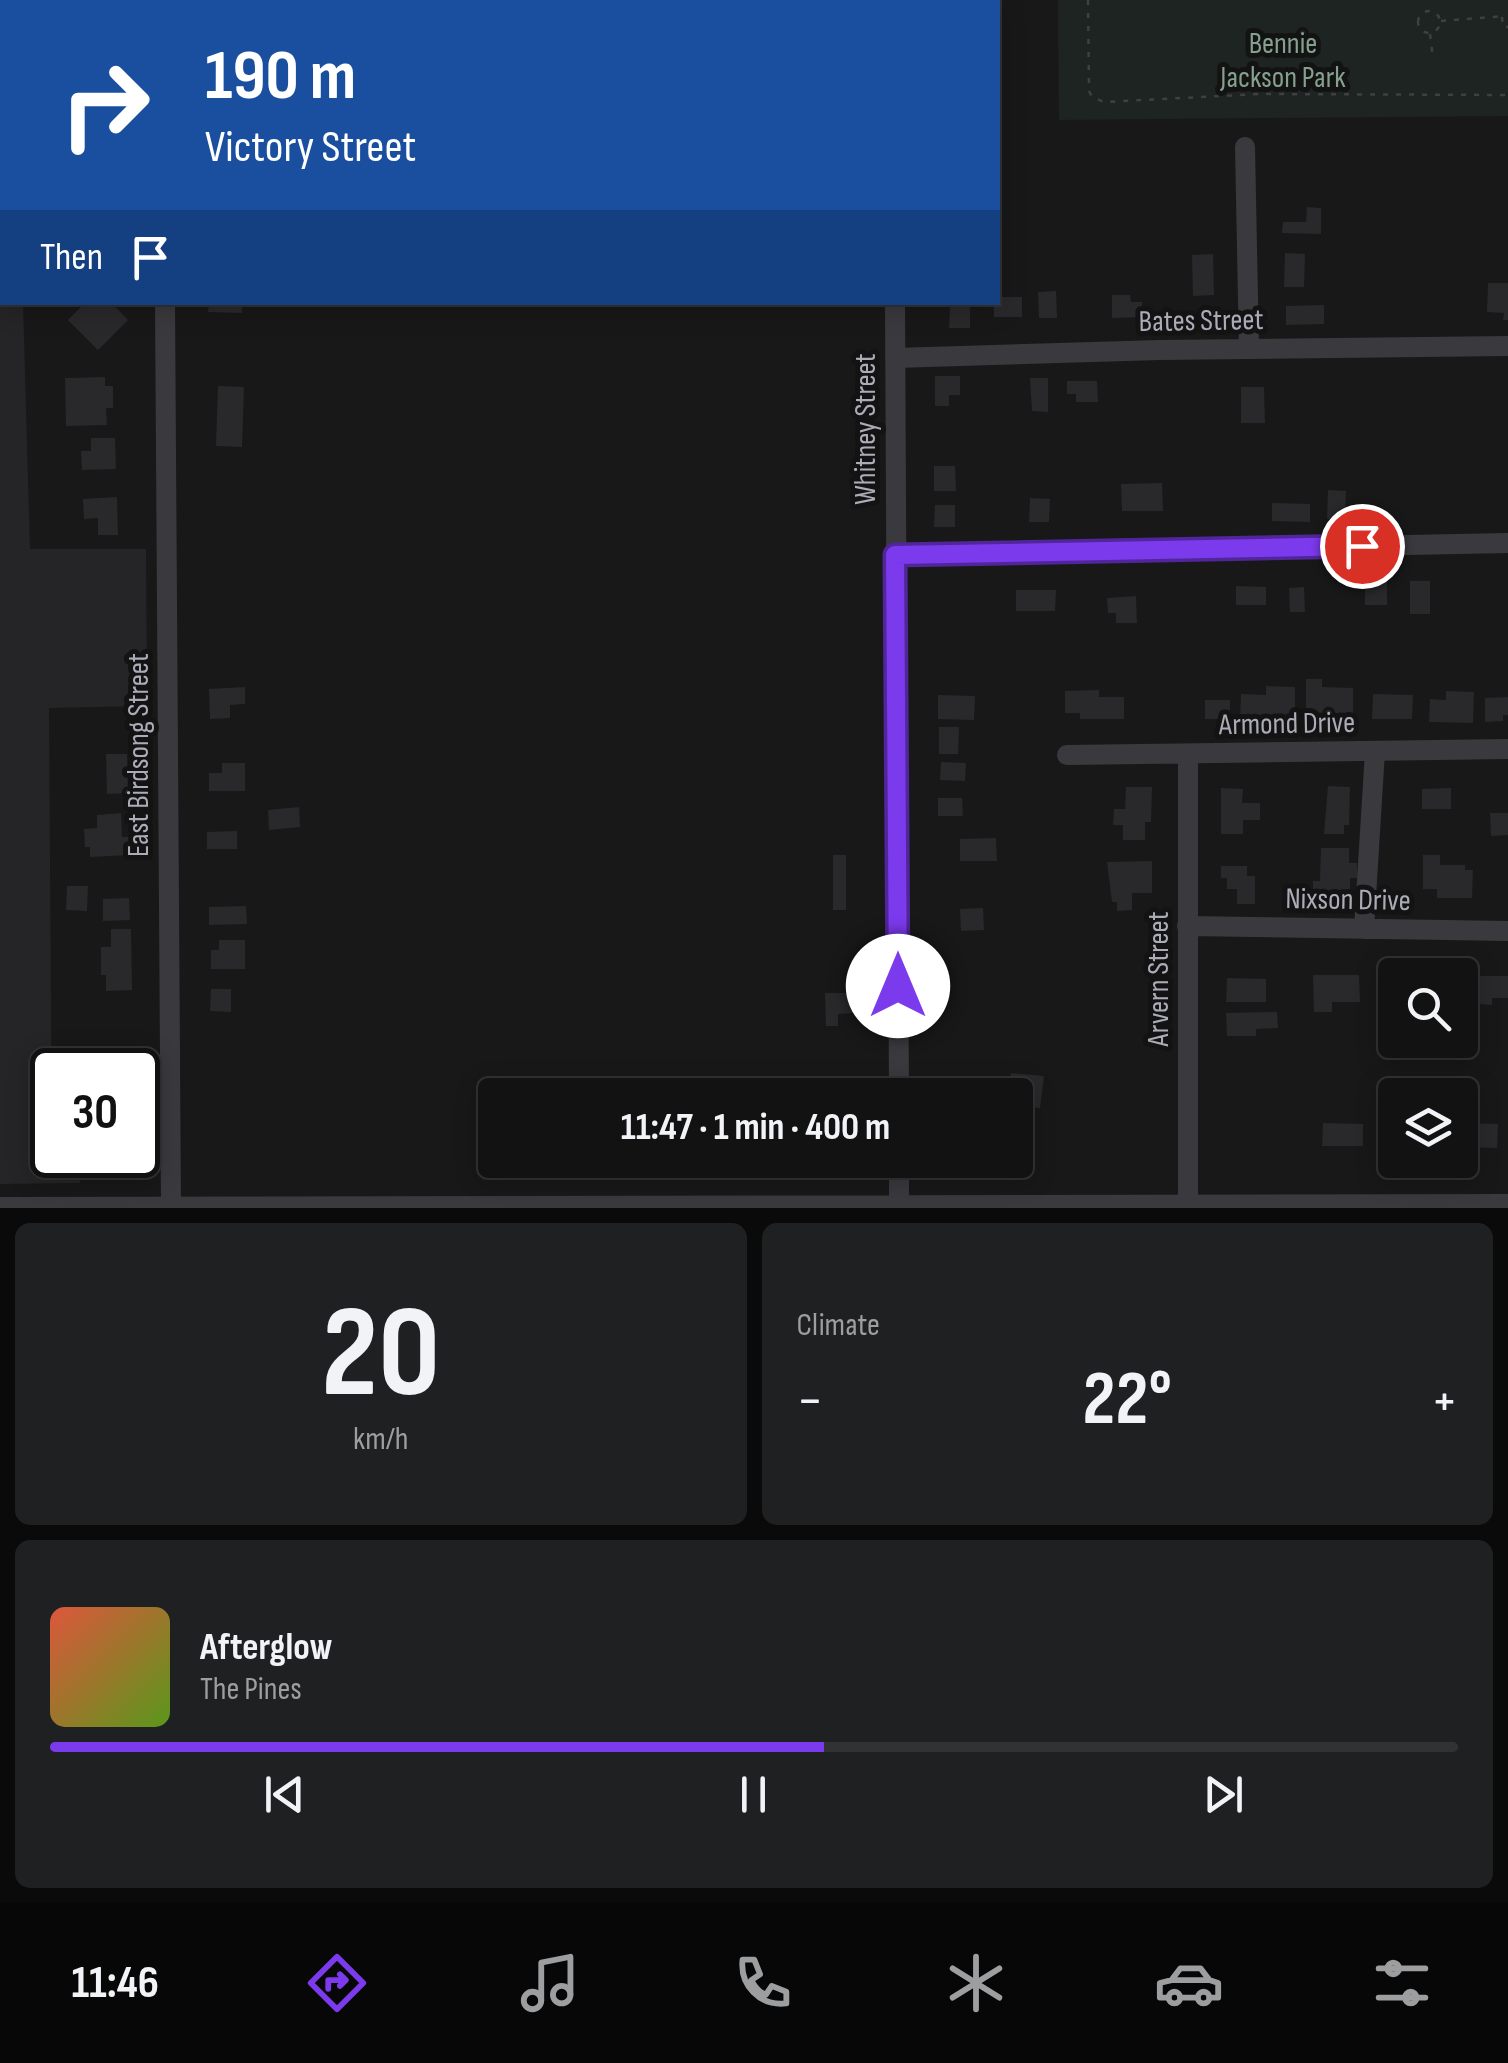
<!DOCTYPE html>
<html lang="en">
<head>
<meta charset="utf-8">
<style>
	:root { --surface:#121213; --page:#1f2021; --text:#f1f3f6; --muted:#9c9ea0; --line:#313233; --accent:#7c3aed }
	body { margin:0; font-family:"Sofia Sans Condensed",sans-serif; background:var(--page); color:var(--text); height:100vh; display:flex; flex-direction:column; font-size:38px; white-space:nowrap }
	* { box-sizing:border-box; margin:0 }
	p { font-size:32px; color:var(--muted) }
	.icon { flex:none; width:55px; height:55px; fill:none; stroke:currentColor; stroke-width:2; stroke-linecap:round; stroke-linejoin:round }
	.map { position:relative; height:1208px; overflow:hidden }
	.panel { display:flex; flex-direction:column; gap:15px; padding:15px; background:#0a0a0a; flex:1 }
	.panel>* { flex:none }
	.hud { position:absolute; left:0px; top:0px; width:1000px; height:305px; box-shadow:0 5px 25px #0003,0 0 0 2px var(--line); background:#1a4fa0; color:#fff; overflow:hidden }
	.buttons { position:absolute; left:1378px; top:958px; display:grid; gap:20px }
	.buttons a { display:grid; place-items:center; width:100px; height:100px; border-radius:10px; background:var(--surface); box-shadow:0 5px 25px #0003,0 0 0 2px var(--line); font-size:50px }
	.speed { position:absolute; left:30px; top:1048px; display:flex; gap:20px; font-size:50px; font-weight:700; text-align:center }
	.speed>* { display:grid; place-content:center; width:130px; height:130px; border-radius:50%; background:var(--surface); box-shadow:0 5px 25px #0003,0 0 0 2px var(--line); line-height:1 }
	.speed .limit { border:5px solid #111; border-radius:15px; background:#fff; color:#111 }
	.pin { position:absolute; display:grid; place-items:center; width:85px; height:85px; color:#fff; margin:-42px; border:5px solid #fff; border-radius:50%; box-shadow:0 2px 10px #0007 }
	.me { position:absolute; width:110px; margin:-55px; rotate:0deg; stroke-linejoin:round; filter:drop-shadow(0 0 8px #0008) }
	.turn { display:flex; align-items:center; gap:35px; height:210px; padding:0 40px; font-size:45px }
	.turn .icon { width:130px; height:130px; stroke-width:2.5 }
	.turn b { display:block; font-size:70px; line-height:85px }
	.then { display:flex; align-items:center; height:95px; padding:0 40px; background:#0003; gap:20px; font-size:38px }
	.big { font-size:75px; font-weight:700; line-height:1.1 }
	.panel .card { flex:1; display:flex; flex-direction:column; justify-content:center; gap:15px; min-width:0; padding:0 35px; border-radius:15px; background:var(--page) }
	.panel .dial { align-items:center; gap:0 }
	.dial b { font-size:130px; line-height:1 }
	.song { display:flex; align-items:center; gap:30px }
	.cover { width:120px; height:120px; border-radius:15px; background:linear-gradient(135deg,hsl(10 70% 55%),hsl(90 70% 35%)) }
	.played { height:10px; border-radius:5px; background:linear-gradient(90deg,var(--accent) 55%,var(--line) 55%) }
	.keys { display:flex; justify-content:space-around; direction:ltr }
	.heat { display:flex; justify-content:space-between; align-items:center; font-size:55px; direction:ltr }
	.panel .tiles { flex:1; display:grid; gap:15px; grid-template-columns:1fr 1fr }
	.card:last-child { grid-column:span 2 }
	.trip { position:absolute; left:478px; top:1078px; width:555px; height:100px; border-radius:10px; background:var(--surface); box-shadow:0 5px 25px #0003,0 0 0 2px var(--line); font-weight:700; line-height:100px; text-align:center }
	.tab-bar { display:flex; height:160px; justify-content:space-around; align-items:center; background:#070708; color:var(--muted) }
	.tab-bar .icon { width:70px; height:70px }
	.tab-bar .on { color:var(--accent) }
	.tab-bar b { font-size:45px; color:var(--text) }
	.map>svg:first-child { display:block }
	.built { fill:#252426 }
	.green { fill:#1e2421 }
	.building { fill:#29282a }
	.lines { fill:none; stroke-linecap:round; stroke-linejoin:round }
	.path { stroke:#3f3f45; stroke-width:2.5; stroke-dasharray:5 8; stroke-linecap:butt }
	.minor { stroke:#3a393e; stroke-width:20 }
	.route-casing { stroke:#51269a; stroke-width:25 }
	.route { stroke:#7c3aed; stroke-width:18 }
	.labels { text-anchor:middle; stroke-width:10; stroke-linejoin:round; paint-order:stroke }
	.park-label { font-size:30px; fill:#85a08f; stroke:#131314 }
	.street-label { font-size:30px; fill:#acacb8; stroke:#131314 }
</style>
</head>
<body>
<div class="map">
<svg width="1508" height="1208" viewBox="0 0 1508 1208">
	<rect width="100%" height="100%" fill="#181819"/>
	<!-- built -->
	<path class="built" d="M0,234L2,302L23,303L30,549H146L147,706L49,708L52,1155H79L80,1183L0,1184Z"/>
	<!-- green -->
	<path class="green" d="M1058,0H1508V116L1059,120Z"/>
	<!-- building -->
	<path class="building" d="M1307,207L1321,208V234L1282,233L1283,222H1306Z
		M1285,253L1305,254L1304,287H1284Z
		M1213,254L1214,295L1193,296L1192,255Z
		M1488,283H1508V320H1503L1504,313L1487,312Z
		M1056,291L1057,318H1039L1038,292Z
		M1112,295H1130L1131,302H1142V317L1112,318Z
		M998,297H1022V317H994V302H998Z
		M86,302H111L128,320L98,350L68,320Z
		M209,302H242V313L208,312Z
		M930,302H970V328H949L950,307H930Z
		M1324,305V324L1286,325V306Z
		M935,376H960V395H949V406H935Z
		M105,377V386H113V408H106L107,425L66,426L65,378Z
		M1030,378H1048V412L1032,411Z
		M1067,381H1097L1098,402H1076V394H1067Z
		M218,386L244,387L242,447L216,446Z
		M1241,387H1264L1265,423H1241Z
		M91,438H115L116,469L82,470L81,451H91Z
		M934,466H955L956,491H934Z
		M1162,483L1163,511H1122L1121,484Z
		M1328,490L1346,491L1345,520L1327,519Z
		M117,497L118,535H98V518L84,519L83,499Z
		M1030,498L1050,499L1049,522H1029Z
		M1272,503L1310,504V522L1272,521Z
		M935,505H955V527H934Z
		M1365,580H1387V605H1365Z
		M1410,581H1430V614H1410Z
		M1236,586L1266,587V605H1236Z
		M1304,587L1305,612H1290L1289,588Z
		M1016,590H1056L1055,611H1016Z
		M1136,596L1137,623H1116V613H1108L1107,598Z
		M1306,679H1322V687L1353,688V721H1306Z
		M1266,686L1295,687V721H1240L1241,694L1266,695Z
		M245,687V704L230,705V718L210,719L209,689Z
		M1099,690V697H1124V719H1080V713H1065V691Z
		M1446,691L1474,692L1473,723L1429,722L1430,699L1446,700Z
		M1373,694L1413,695L1412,719H1372Z
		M938,695L975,696L974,720L938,719Z
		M1508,697V715H1503V721L1485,722V698Z
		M1205,700H1230V719H1205Z
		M939,727H959L958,754H939Z
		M106,754H127L128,793L107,794Z
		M941,762L966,763L965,781L940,780Z
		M222,763H245V791H209V773H222Z
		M1328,786L1350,787L1349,825H1344V834H1324Z
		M1126,787H1152L1151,822H1145V840H1123V825H1113L1114,809H1125Z
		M1221,788L1243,789L1242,803H1260V820H1243V834H1221Z
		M1451,788V809H1422V789Z
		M938,798H962L963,816H938Z
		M299,807L300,827L269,830L268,810Z
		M121,813L122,837H130V855L90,857V847H85L84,829L97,828V815Z
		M1490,813H1508V835L1491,836Z
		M237,831V849H207V832Z
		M996,838L997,861H960V839Z
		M1321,848H1349V863H1357V878H1350V901H1313V881H1320Z
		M833,855H846V910H833Z
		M1423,855H1440V865H1465V870H1473L1472,898H1437V889H1423Z
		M1152,861V893H1132V910L1117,911V902H1112L1107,862Z
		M1221,866H1247V876H1255V904H1237V889H1227V878H1221Z
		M67,886H88L87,911L66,910Z
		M129,898L130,920L103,921V899Z
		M246,906L247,924L209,925V907Z
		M983,908L984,930L961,931L960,909Z
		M111,929H131L132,990L106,991V975H101V947H111Z
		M219,940H245V969H211V950H219Z
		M1313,975H1359L1360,1002H1332V1012H1314Z
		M1382,975L1395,976V996L1381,995Z
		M1469,976H1508V998H1492V1005L1479,1004V1015H1461V995H1468Z
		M1227,978L1266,979V1002H1226Z
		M211,989H231V1012L210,1011Z
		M825,993H853L854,1013L838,1014V1026H826Z
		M1277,1012L1278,1028L1256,1029V1036H1227L1226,1013Z
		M109,1052H133V1070H110Z
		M1011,1073L1044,1076L1040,1108L1030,1107V1100L1008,1095Z
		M1389,1113H1395V1144H1384L1383,1124L1389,1123Z
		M1323,1123L1363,1124V1146H1322Z
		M1460,1123L1498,1124L1497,1148L1460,1147Z"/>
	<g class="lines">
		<!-- path -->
		<path class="path" d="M1088,0L1089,91L1092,97L1104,102L1260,94L1508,95
			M1418 22a11 11 0 1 1 22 0a11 11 0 1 1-22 0Z
			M1502,17L1503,27H1508
			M1441,21L1504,16
			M1430,34L1433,58"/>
		<!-- minor -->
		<path class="minor" d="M893,0V2
			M166,2V0
			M1245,147L1249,349
			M165,302L171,1208
			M895,302L899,1095
			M895,358L1160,350L1508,346
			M895,555L1508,543
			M1067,755L1508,749
			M1187,926L1508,931
			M1364,929L1375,751
			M899,1160V1203
			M1188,1203V755
			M0,1207L1508,1204"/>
	</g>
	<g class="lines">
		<defs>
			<path id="route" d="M898,986L895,555L1362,546"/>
		</defs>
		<!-- route casing -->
		<use href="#route" class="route-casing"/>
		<!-- route -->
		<use href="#route" class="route"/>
	</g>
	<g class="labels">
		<!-- park labels -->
		<g class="park-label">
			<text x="1283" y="53">Bennie<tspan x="1283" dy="34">Jackson Park</tspan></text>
		</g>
		<!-- street labels -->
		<g class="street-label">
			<text transform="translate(1201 320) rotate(-1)" y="10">Bates Street</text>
			<text transform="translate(865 429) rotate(-90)" y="10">Whitney Street</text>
			<text transform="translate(1287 723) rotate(-1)" y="10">Armond Drive</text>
			<text transform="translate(138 755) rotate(-90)" y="10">East Birdsong Street</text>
			<text transform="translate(1348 899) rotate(1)" y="10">Nixson Drive</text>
			<text transform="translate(1158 979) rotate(-90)" y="10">Arvern Street</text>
		</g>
	</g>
</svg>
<div class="buttons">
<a><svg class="icon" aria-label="search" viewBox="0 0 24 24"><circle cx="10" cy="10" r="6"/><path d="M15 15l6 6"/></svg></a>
<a><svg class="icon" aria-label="layers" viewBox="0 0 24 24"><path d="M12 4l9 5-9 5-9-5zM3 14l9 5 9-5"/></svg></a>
</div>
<div class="speed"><div class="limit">30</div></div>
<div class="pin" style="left:1362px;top:546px;background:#d93025"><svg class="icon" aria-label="arrive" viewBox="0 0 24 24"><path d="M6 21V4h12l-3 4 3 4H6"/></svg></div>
<svg class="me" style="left:898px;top:986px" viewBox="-20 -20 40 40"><circle r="19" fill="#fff"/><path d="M0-13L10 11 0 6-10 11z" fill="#7c3aed"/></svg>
<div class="trip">11:47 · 1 min · 400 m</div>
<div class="hud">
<div class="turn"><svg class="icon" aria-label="right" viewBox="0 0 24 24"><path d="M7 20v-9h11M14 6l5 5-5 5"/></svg><div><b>190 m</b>Victory Street</div></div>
<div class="then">Then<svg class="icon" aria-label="arrive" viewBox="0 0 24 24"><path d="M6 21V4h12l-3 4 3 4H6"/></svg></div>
</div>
</div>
<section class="panel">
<div class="tiles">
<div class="card dial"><b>20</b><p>km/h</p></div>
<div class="card"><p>Climate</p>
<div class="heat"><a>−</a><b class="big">22°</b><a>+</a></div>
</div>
<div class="card">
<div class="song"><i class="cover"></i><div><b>Afterglow</b><p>The Pines</p></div></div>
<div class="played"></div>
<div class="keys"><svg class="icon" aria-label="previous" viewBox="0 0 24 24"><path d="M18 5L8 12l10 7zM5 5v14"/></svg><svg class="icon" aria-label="pause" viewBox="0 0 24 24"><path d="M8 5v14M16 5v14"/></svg><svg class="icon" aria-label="next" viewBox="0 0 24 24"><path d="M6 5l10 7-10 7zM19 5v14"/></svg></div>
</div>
</div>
</section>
<nav class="tab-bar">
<b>11:46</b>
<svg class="icon on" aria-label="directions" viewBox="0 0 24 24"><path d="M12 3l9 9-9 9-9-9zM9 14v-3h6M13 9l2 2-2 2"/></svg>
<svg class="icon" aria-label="music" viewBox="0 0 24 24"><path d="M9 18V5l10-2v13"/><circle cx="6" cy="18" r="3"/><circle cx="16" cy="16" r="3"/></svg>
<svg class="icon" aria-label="phone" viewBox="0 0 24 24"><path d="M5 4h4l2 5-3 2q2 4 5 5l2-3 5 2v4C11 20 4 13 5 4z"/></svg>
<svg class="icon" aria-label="climate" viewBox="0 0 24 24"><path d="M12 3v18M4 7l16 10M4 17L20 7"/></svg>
<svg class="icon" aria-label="car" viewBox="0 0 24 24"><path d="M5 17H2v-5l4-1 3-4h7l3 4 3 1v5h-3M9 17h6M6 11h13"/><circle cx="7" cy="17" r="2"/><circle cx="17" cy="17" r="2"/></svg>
<svg class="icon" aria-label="filters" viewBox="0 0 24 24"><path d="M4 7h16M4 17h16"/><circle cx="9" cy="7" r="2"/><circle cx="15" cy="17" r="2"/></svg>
</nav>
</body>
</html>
